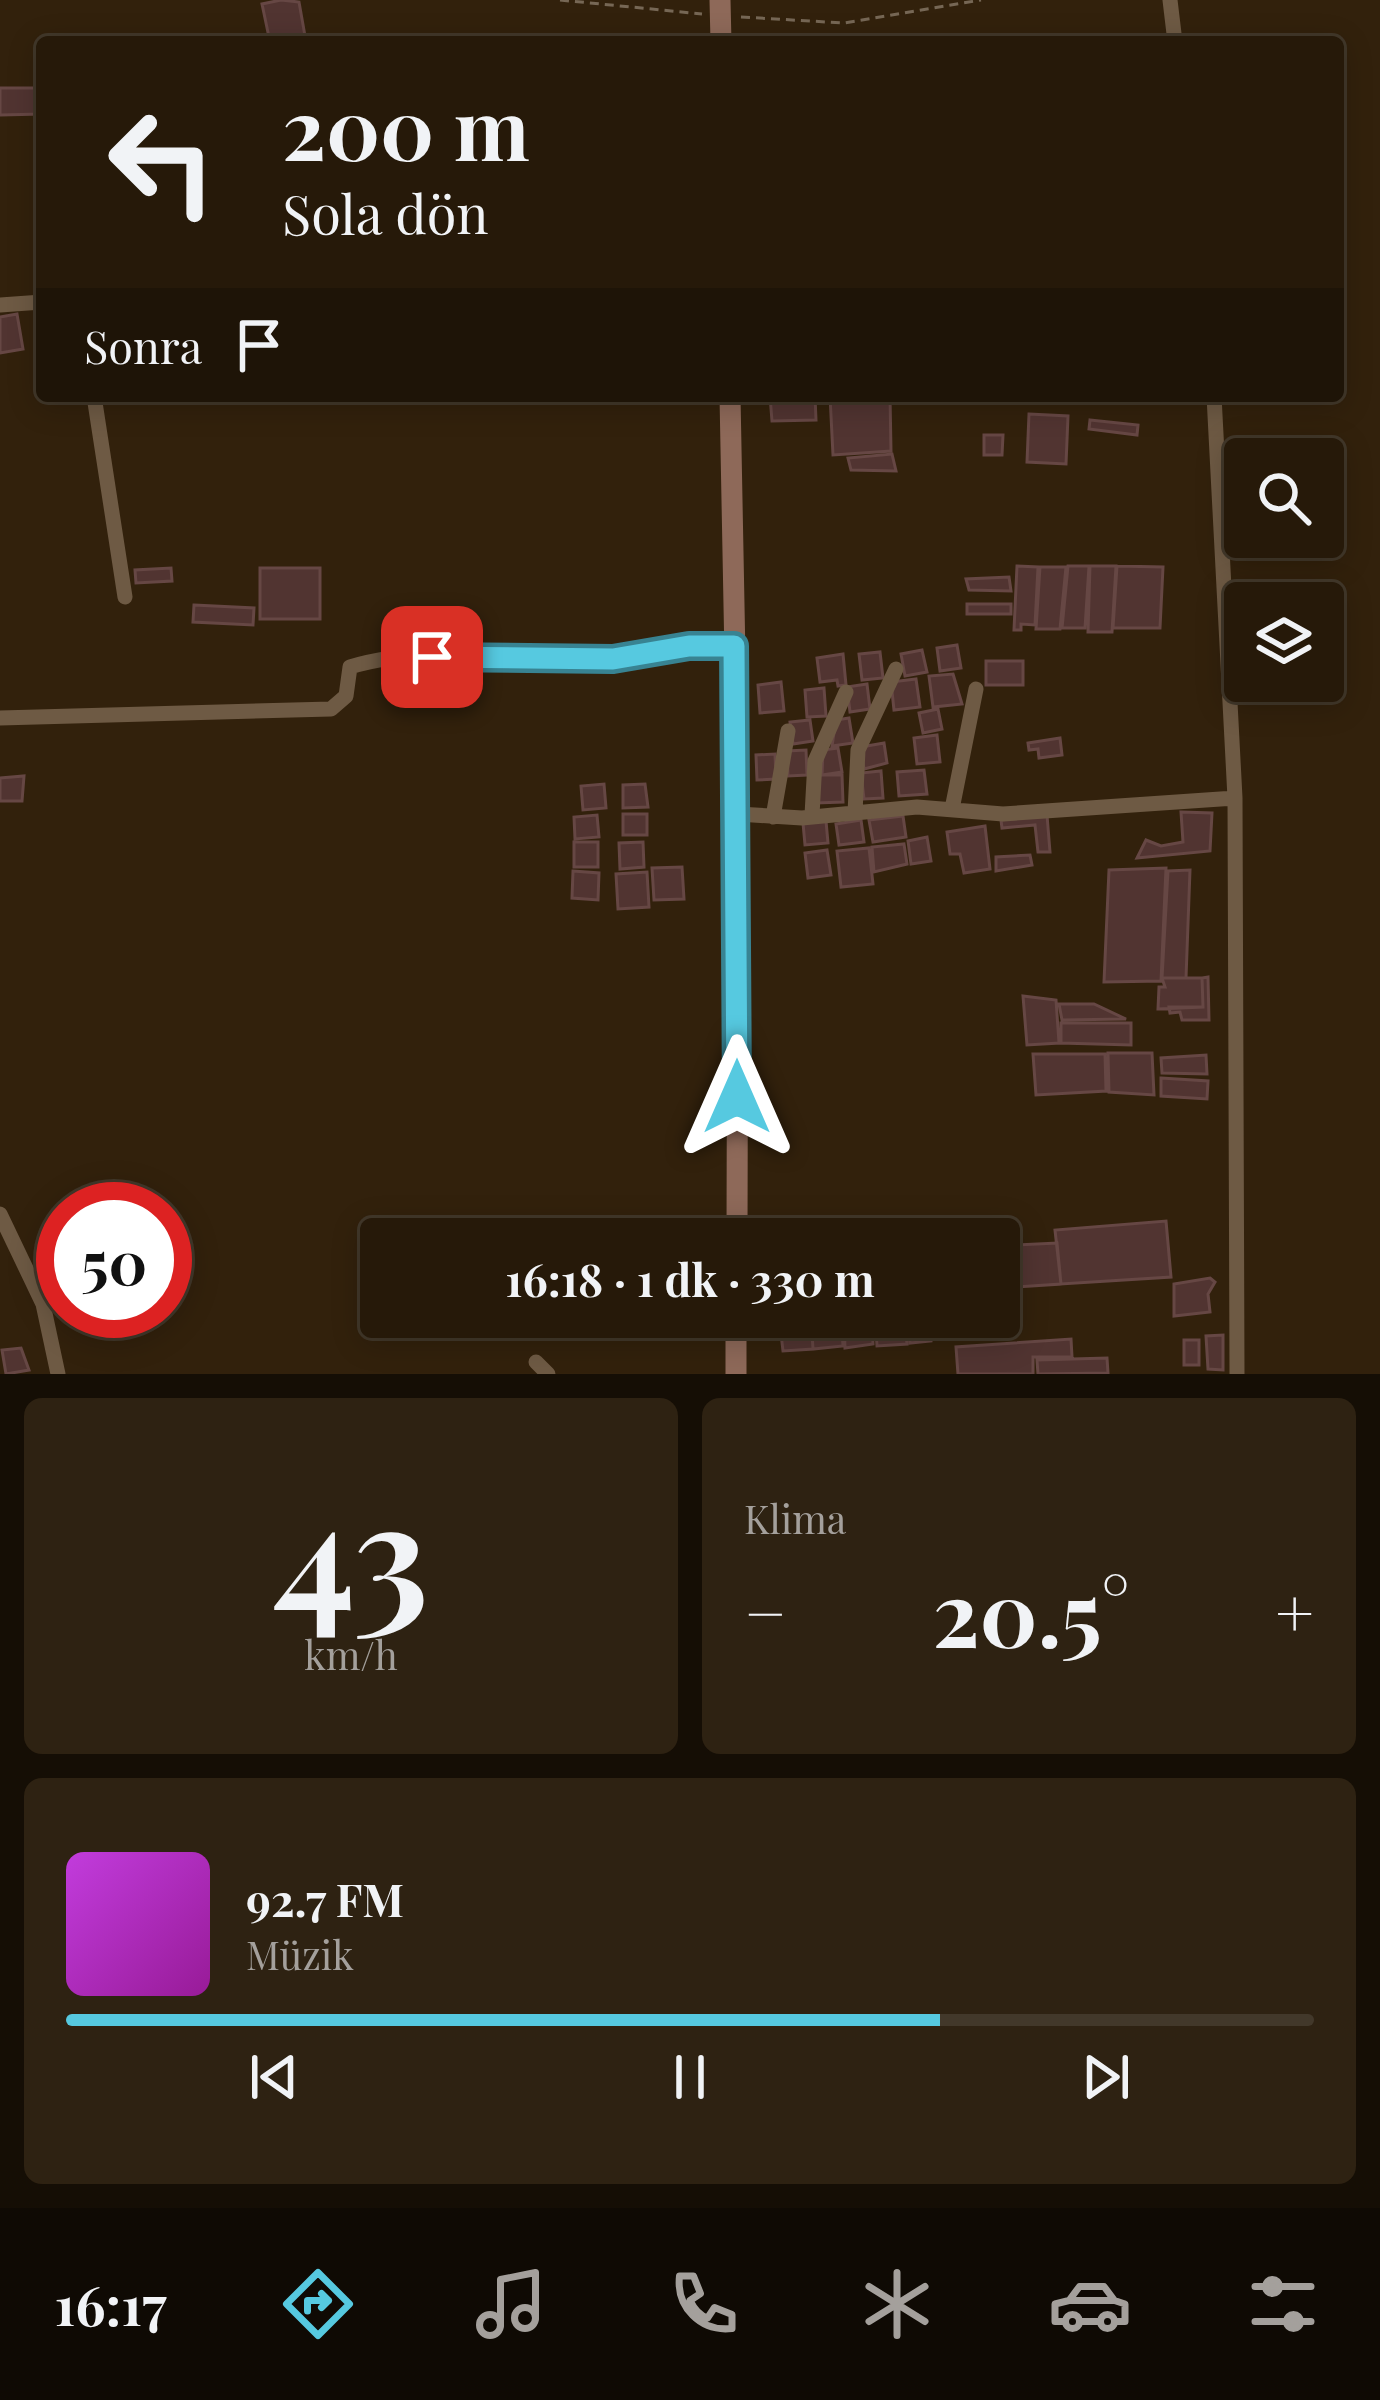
<!DOCTYPE html>
<html lang="tr">
<head>
<meta charset="utf-8">
<style>
	:root { --surface:#261909; --page:#2e2212; --text:#f1f3f6; --muted:#a4a09c; --line:#42382a; --accent:#56c9e0 }
	body { margin:0; font-family:"Playfair Display",serif; background:var(--page); color:var(--text); height:100vh; display:flex; flex-direction:column; font-size:45px; white-space:nowrap }
	* { box-sizing:border-box; margin:0 }
	p { font-size:39px; color:var(--muted) }
	.icon { flex:none; width:66px; height:66px; fill:none; stroke:currentColor; stroke-width:2; stroke-linecap:round; stroke-linejoin:round }
	.map { position:relative; height:1374px; overflow:hidden }
	.details { display:flex; flex-direction:column; gap:24px; padding:24px; background:#150e05; flex:1 }
	.details>* { flex:none }
	.top-card { position:absolute; left:36px; top:36px; width:1308px; height:366px; border-radius:12px; box-shadow:0 6px 30px #0003,0 0 0 3px var(--line); background:#261909; color:var(--text); overflow:hidden }
	.buttons { position:absolute; left:1224px; top:438px; display:grid; gap:24px }
	.buttons a { display:grid; place-items:center; width:120px; height:120px; border-radius:12px; background:var(--surface); box-shadow:0 6px 30px #0003,0 0 0 3px var(--line); font-size:60px }
	.speed { position:absolute; left:36px; top:1182px; display:flex; gap:24px; font-size:60px; font-weight:700; text-align:center }
	.speed>* { display:grid; place-content:center; width:156px; height:156px; border-radius:50%; background:var(--surface); box-shadow:0 6px 30px #0003,0 0 0 3px var(--line); line-height:1 }
	.speed .limit { border:18px solid #d22; background:#fff; color:#111 }
	.pin { position:absolute; display:grid; place-items:center; width:102px; height:102px; color:#fff; margin:-51px; border-radius:24px; box-shadow:0 6px 18px #0006 }
	.me { position:absolute; width:132px; margin:-66px; rotate:0deg; stroke-linejoin:round; filter:drop-shadow(0 0 9px #0008) }
	.turn { display:flex; align-items:center; gap:42px; height:252px; padding:0 48px; font-size:54px }
	.turn .icon { width:156px; height:156px; stroke-width:2.5 }
	.turn b { display:block; font-size:84px; line-height:102px }
	.then { display:flex; align-items:center; height:114px; padding:0 48px; background:#0003; gap:24px; font-size:45px }
	.big { font-size:90px; font-weight:700; line-height:1.1 }
	.details .widget { flex:1; display:flex; flex-direction:column; justify-content:center; gap:18px; min-width:0; padding:0 42px; border-radius:18px; background:var(--page) }
	.details .dial { align-items:center; gap:0 }
	.dial b { font-size:156px; line-height:1 }
	.song { display:flex; align-items:center; gap:36px }
	.cover { width:144px; height:144px; border-radius:18px; background:linear-gradient(135deg,hsl(290 70% 55%),hsl(300 70% 35%)) }
	.played { height:12px; border-radius:6px; background:linear-gradient(90deg,var(--accent) 70%,var(--line) 70%) }
	.keys { display:flex; justify-content:space-around; direction:ltr }
	.heat { display:flex; justify-content:space-between; align-items:center; font-size:66px; direction:ltr }
	.details .tiles { flex:1; display:grid; gap:24px; grid-template-columns:1fr 1fr }
	.widget:last-child { grid-column:span 2 }
	.trip { position:absolute; left:360px; top:1218px; width:660px; height:120px; border-radius:12px; background:var(--surface); box-shadow:0 6px 30px #0003,0 0 0 3px var(--line); font-weight:700; line-height:120px; text-align:center }
	.tab-bar { display:flex; height:192px; justify-content:space-around; align-items:center; background:#0f0a04; color:var(--muted) }
	.tab-bar .icon { width:84px; height:84px }
	.tab-bar .on { color:var(--accent) }
	.tab-bar b { font-size:54px; color:var(--text) }
	.map>svg:first-child { display:block }
	.building { fill:#513431; stroke:#664744; stroke-width:3 }
	.lines { fill:none; stroke-linecap:round; stroke-linejoin:round }
	.path { stroke:#766755; stroke-width:3; stroke-dasharray:9 6; stroke-linecap:butt }
	.street { stroke:#6e5a44; stroke-width:15 }
	.secondary { stroke:#8e6959; stroke-width:21 }
	.route-casing { stroke:#388392; stroke-width:30 }
	.route { stroke:#56c9e0; stroke-width:21 }
</style>
</head>
<body>
<div class="map">
<svg width="1380" height="1374" viewBox="0 0 1380 1374">
	<rect width="100%" height="100%" fill="#32210c"/>
	<!-- building -->
	<path class="building" d="M281,0L299,2L305,36L270,42L262,4Z
		M0,88H42V114L0,115Z
		M17,314L23,349L0,353V317Z
		M770,396H815L816,420L772,421Z
		M830,396H890L891,451L833,455Z
		M1029,414L1068,416L1066,464L1027,462Z
		M1090,420L1138,425L1137,435L1089,429Z
		M984,435H1003L1002,455H984Z
		M892,454L896,471L851,470L848,458Z
		M1017,566L1038,567L1035,625L1021,624V630H1014Z
		M1068,566H1089L1085,628H1062Z
		M1090,566H1116L1112,632H1088Z
		M1117,566L1163,567L1160,628H1113Z
		M1040,567H1066L1060,629H1036Z
		M171,568L172,581L136,583L135,570Z
		M260,568H320V619H260Z
		M1009,577L1011,591L969,590L966,579Z
		M967,604H1011V614H967Z
		M194,605L254,608L253,625L193,622Z
		M957,645L961,668L940,671L937,648Z
		M922,650L927,672L905,676L901,654Z
		M880,652L883,678L862,680L859,654Z
		M843,654L846,685L838,686L837,680L820,682L817,658Z
		M986,661H1023V685H986Z
		M953,674L962,704L933,707L929,676Z
		M916,679L920,707L894,710L891,682Z
		M781,682L784,711L760,713L758,685Z
		M867,684L870,709L850,712L847,687Z
		M824,688L826,716L807,717L805,690Z
		M938,709L942,729L923,733L919,713Z
		M849,718L853,743L832,746L836,720Z
		M810,720L813,741L793,744L790,722Z
		M937,735L940,762L917,764L914,738Z
		M1060,738L1062,755L1039,758L1038,749L1029,750L1028,743Z
		M884,743L887,763L864,769L861,747Z
		M838,748L842,772L822,775L823,750Z
		M806,750L807,775L788,776L787,751Z
		M775,754L776,779L757,780L756,755Z
		M924,770L927,794L899,796L897,772Z
		M881,771L883,798L864,799L861,773Z
		M815,775H842L843,802L816,803Z
		M24,776L22,801H0V778Z
		M604,784L606,808L583,810L581,786Z
		M645,784L648,807L623,808V785Z
		M1181,812L1212,813L1210,851L1137,858L1146,840L1161,846L1183,842Z
		M623,814H647V835H623Z
		M597,815L599,837L575,839L574,817Z
		M1047,815L1050,852H1038L1035,825L1002,828L1001,820Z
		M903,816L906,837L873,842L869,820Z
		M861,820L864,842L839,845L836,824Z
		M826,821L828,843L805,845L803,823Z
		M985,826L990,869L964,873L960,854H950L947,832Z
		M927,837L931,861L911,864L908,841Z
		M574,842H598V867H574Z
		M643,842L644,867L620,869L619,843Z
		M904,844L907,864L874,872L872,847Z
		M869,848L873,884L841,887L837,851Z
		M827,850L831,875L808,878L805,853Z
		M1030,855L1032,865L996,871V857Z
		M682,867L684,899L654,900L652,868Z
		M1166,868L1161,981L1104,982L1109,870Z
		M1190,870L1186,978H1162L1168,871Z
		M573,871L599,873L598,900L572,898Z
		M647,872L649,907L618,909L616,874Z
		M1208,977L1209,1020H1182L1180,1012L1170,1013L1169,1007H1203L1202,978Z
		M1162,978H1202L1203,1007L1158,1009L1159,987H1165Z
		M1023,996L1056,1000L1059,1043L1027,1045Z
		M1059,1004H1094L1126,1019L1062,1020Z
		M1061,1023H1131V1045L1061,1043Z
		M1108,1053H1152L1154,1095L1109,1092Z
		M1033,1054H1105L1106,1091L1036,1095Z
		M1206,1055L1207,1074L1162,1073L1161,1058Z
		M1161,1078L1208,1081L1207,1099L1161,1096Z
		M1166,1221L1171,1277L1061,1284L1055,1230Z
		M1057,1243L1061,1284L999,1288V1246Z
		M1210,1278L1215,1282L1208,1294L1210,1312L1174,1316V1284Z
		M779,1317H811L813,1349L783,1351Z
		M811,1317H841L843,1346L813,1349Z
		M844,1317H872L873,1344L845,1348Z
		M875,1317H904L907,1344L877,1346Z
		M907,1317H930L931,1341L910,1343Z
		M1223,1335V1370L1208,1369L1206,1336Z
		M1071,1339L1072,1357H1033V1374H958L956,1347Z
		M1184,1340H1199V1365H1184Z
		M21,1348L29,1370L6,1374L2,1350Z
		M1107,1358L1108,1373L1038,1374L1037,1360Z"/>
	<g class="lines">
		<!-- path -->
		<path class="path" d="M560,0L702,14
			M741,17L844,23L981,0"/>
		<!-- street -->
		<path class="street" d="M1170,0L1175,42
			M0,305L42,302
			M94,396L125,597
			M1214,396L1235,798L1237,1374
			M0,718L331,709L346,696L350,667C430,643 523,660 606,659C649,659 691,646 734,646
			M952,809L976,689
			M855,813L858,750L896,669
			M738,814L802,818L917,807L1003,814L1235,798
			M812,815L815,761L846,692
			M773,817L788,731
			M0,1214L43,1304L58,1374
			M536,1362L548,1374"/>
		<!-- secondary -->
		<path class="secondary" d="M720,0L721,42
			M730,396L738,814L737,1239
			M736,1374V1317"/>
	</g>
	<g class="lines">
		<defs>
			<path id="route" d="M432,657L613,659L689,646H734L737,1097"/>
		</defs>
		<!-- route casing -->
		<use href="#route" class="route-casing"/>
		<!-- route -->
		<use href="#route" class="route"/>
	</g>
</svg>
<div class="buttons">
<a><svg class="icon" aria-label="search" viewBox="0 0 24 24"><circle cx="10" cy="10" r="6"/><path d="M15 15l6 6"/></svg></a>
<a><svg class="icon" aria-label="layers" viewBox="0 0 24 24"><path d="M12 4l9 5-9 5-9-5zM3 14l9 5 9-5"/></svg></a>
</div>
<div class="speed"><div class="limit">50</div></div>
<div class="pin" style="left:432px;top:657px;background:#d93025"><svg class="icon" aria-label="arrive" viewBox="0 0 24 24"><path d="M6 21V4h12l-3 4 3 4H6"/></svg></div>
<svg class="me" style="left:737px;top:1097px" viewBox="-20 -20 40 40"><path d="M0-17L14 15 0 8-14 15z" fill="#56c9e0" stroke="#fff" stroke-width="4"/></svg>
<div class="trip">16:18 · 1 dk · 330 m</div>
<div class="top-card">
<div class="turn"><svg class="icon" aria-label="left" viewBox="0 0 24 24"><path d="M17 20v-9H6M10 6l-5 5 5 5"/></svg><div><b>200 m</b>Sola dön</div></div>
<div class="then">Sonra<svg class="icon" aria-label="arrive" viewBox="0 0 24 24"><path d="M6 21V4h12l-3 4 3 4H6"/></svg></div>
</div>
</div>
<section class="details">
<div class="tiles">
<div class="widget dial"><b>43</b><p>km/h</p></div>
<div class="widget"><p>Klima</p>
<div class="heat"><a>−</a><b class="big">20.5°</b><a>+</a></div>
</div>
<div class="widget">
<div class="song"><i class="cover"></i><div><b>92.7 FM</b><p>Müzik</p></div></div>
<div class="played"></div>
<div class="keys"><svg class="icon" aria-label="previous" viewBox="0 0 24 24"><path d="M18 5L8 12l10 7zM5 5v14"/></svg><svg class="icon" aria-label="pause" viewBox="0 0 24 24"><path d="M8 5v14M16 5v14"/></svg><svg class="icon" aria-label="next" viewBox="0 0 24 24"><path d="M6 5l10 7-10 7zM19 5v14"/></svg></div>
</div>
</div>
</section>
<nav class="tab-bar">
<b>16:17</b>
<svg class="icon on" aria-label="directions" viewBox="0 0 24 24"><path d="M12 3l9 9-9 9-9-9zM9 14v-3h6M13 9l2 2-2 2"/></svg>
<svg class="icon" aria-label="music" viewBox="0 0 24 24"><path d="M9 18V5l10-2v13"/><circle cx="6" cy="18" r="3"/><circle cx="16" cy="16" r="3"/></svg>
<svg class="icon" aria-label="phone" viewBox="0 0 24 24"><path d="M5 4h4l2 5-3 2q2 4 5 5l2-3 5 2v4C11 20 4 13 5 4z"/></svg>
<svg class="icon" aria-label="climate" viewBox="0 0 24 24"><path d="M12 3v18M4 7l16 10M4 17L20 7"/></svg>
<svg class="icon" aria-label="car" viewBox="0 0 24 24"><path d="M5 17H2v-5l4-1 3-4h7l3 4 3 1v5h-3M9 17h6M6 11h13"/><circle cx="7" cy="17" r="2"/><circle cx="17" cy="17" r="2"/></svg>
<svg class="icon" aria-label="filters" viewBox="0 0 24 24"><path d="M4 7h16M4 17h16"/><circle cx="9" cy="7" r="2"/><circle cx="15" cy="17" r="2"/></svg>
</nav>
</body>
</html>
